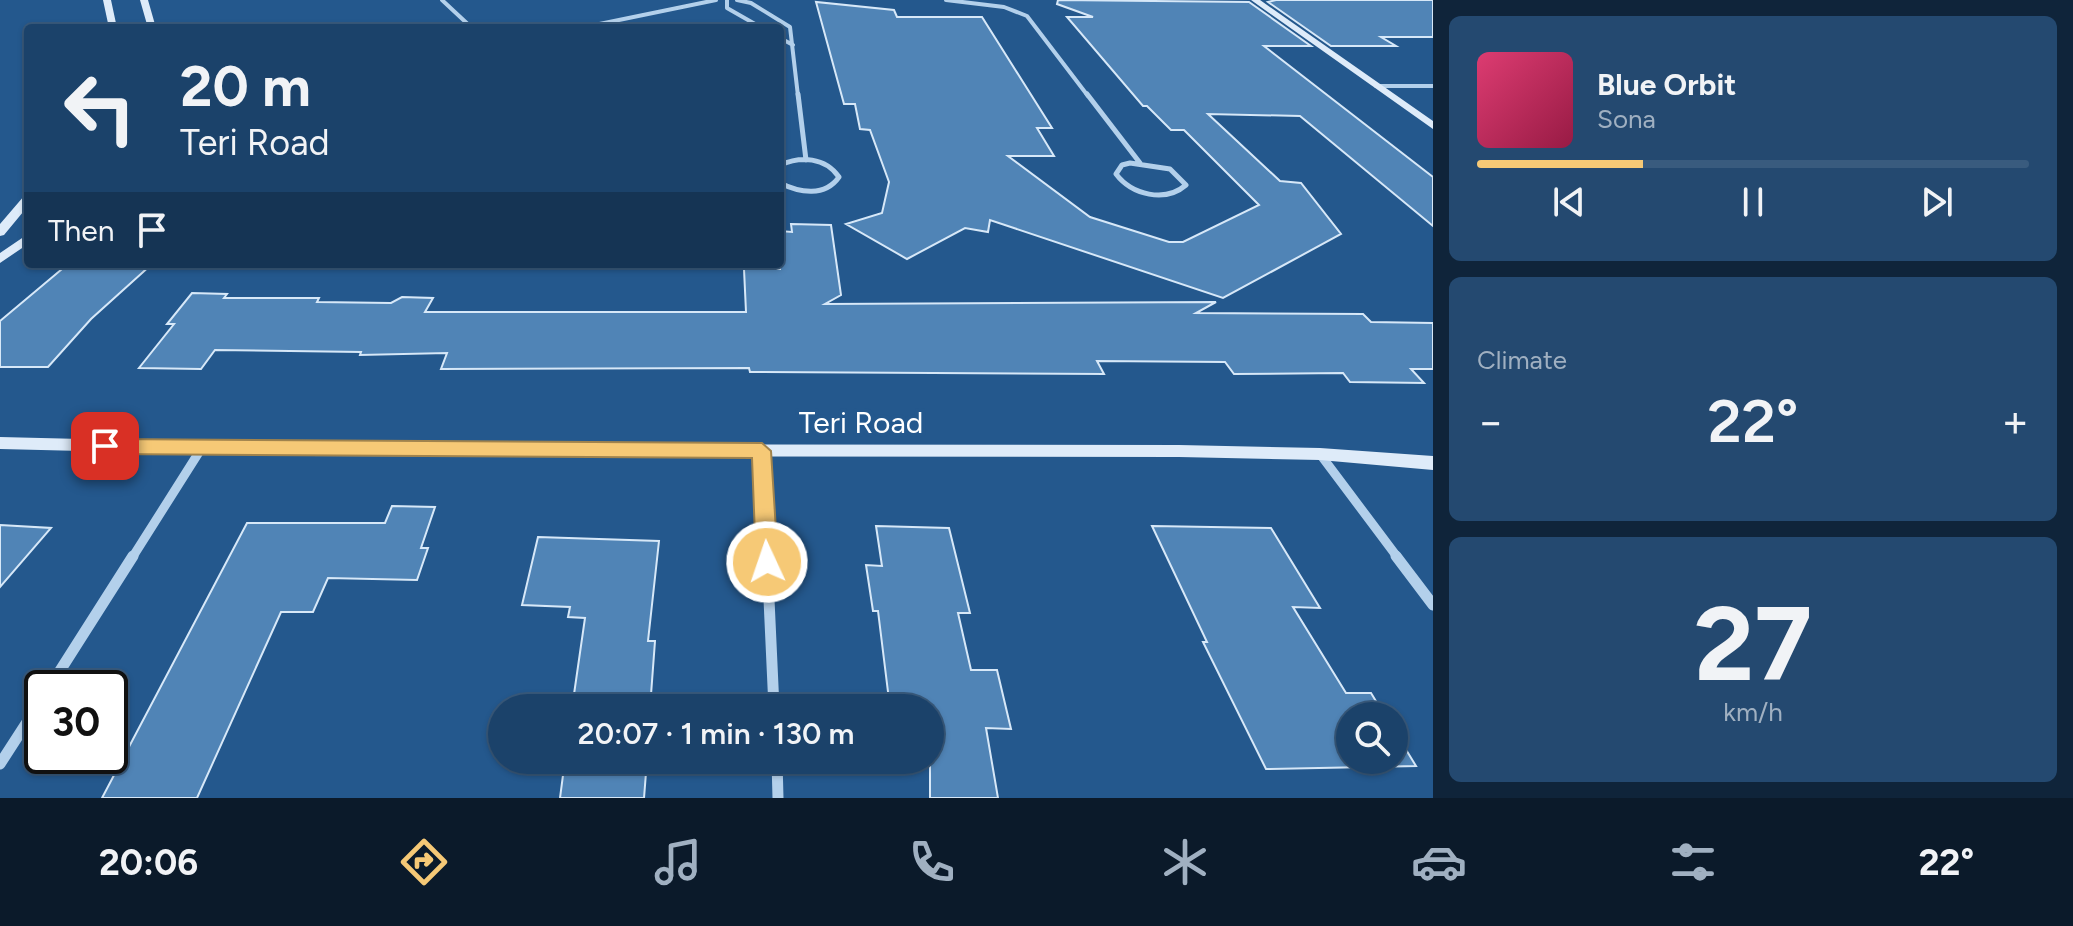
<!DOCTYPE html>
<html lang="en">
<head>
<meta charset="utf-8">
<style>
	:root { --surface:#1b426a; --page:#244970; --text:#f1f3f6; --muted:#a0b0c1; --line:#395b7e; --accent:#f6c976 }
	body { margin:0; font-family:Figtree,sans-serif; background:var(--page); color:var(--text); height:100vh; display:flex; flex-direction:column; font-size:30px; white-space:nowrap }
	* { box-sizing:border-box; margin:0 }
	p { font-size:26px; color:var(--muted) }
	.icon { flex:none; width:44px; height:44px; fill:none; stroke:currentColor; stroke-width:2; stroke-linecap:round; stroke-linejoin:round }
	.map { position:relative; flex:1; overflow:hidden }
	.details { display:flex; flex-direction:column; gap:16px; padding:16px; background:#0f243a; width:640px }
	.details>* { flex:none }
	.banner { position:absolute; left:24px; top:24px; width:760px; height:244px; border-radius:8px; box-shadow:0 2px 6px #0004,0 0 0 2px var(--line); background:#1b426a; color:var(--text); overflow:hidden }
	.buttons { position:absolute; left:1336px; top:702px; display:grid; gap:16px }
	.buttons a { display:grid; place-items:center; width:72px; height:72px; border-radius:50%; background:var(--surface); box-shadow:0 2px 6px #0004,0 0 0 2px var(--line); font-size:40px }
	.speed { position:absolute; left:24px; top:670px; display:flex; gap:16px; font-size:40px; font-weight:700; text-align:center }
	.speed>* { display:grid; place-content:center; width:104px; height:104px; border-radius:50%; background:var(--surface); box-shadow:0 2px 6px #0004,0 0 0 2px var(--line); line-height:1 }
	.speed .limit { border:4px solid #111; border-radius:12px; background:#fff; color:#111 }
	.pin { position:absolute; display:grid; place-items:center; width:68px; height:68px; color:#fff; margin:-34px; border-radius:16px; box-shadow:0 4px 12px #0006 }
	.me { position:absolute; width:88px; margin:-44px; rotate:357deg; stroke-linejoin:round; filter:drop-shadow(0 0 6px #0008) }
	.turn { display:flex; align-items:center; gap:28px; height:168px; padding:0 24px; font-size:36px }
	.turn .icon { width:104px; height:104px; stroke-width:2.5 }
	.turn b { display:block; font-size:56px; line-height:68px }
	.then { display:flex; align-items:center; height:76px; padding:0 24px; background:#0003; gap:16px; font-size:30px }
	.big { font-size:60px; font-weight:600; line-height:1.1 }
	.details .card { flex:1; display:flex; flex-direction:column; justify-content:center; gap:12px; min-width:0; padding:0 28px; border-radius:12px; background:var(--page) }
	.details .dial { align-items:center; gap:0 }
	.dial b { font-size:104px; line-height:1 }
	.song { display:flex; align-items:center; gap:24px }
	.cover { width:96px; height:96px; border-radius:12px; background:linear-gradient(135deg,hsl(340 70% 55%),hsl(340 70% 35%)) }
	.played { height:8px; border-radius:4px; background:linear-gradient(90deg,var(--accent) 30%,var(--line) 30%) }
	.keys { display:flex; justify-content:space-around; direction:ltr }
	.heat { display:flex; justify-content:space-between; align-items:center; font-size:44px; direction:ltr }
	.trip { position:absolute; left:488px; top:694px; width:456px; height:80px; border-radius:40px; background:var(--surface); box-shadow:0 2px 6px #0004,0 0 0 2px var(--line); font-weight:600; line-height:80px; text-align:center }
	.dock { display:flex; height:128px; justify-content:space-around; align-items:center; background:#0b1a2a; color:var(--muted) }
	.dock .icon { width:56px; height:56px }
	.dock .current { color:var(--accent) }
	.dock b { font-size:36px; color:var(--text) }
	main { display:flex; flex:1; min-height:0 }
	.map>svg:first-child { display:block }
	.building { fill:#5084b6; stroke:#d7e8f8; stroke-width:2 }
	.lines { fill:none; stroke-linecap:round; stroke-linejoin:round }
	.street-far3 { stroke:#b3d0eb; stroke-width:4 }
	.street-far2 { stroke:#b3d0eb; stroke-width:5 }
	.street-far1 { stroke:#b3d0eb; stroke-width:9 }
	.street { stroke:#b3d0eb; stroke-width:11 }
	.secondary { fill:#deebf9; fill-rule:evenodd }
	.route { fill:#f6c976; stroke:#a0834d; stroke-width:2 }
	.labels { text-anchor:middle; stroke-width:8; stroke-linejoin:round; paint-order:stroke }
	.street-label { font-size:30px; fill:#fff; stroke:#24588d }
</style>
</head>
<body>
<main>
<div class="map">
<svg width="1433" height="798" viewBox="0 0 1433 798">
	<rect width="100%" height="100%" fill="#24588d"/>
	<!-- building -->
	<path class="building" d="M1058,0L1249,2L1311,46H1264L1433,177V226L1300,116L1208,114L1280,181L1301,183L1341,234L1223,298L990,220L988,232L965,228L907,259L846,224L882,213L889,182L870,130L860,129L855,104H844L816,2L894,10L897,17H982L1052,128H1037L1054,156H1008L1090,217L1169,242H1183L1259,205L1184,130H1171L1147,106H1143L1067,17H1093L1057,4Z
		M1276,0H1433V37H1381L1396,46H1331L1268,2Z
		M791,224L831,225L841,295L825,304L1216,302L1196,313L1363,314L1371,322L1433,323V369H1411L1424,383L1350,382L1343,373L1234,374L1225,362L1097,361L1104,374L750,372L749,368L441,369L447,353L360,355L361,352L215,350L201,369L139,368L174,324H167L192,293L227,294L224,298H319L317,302L391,303L402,297L433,298L425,312H746L744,269H780V231L792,232Z
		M68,264H152L91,319L48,367H0V321Z
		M392,506L435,507L421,548H428L417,580L328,578L313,612H281L197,798H102L247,523H385Z
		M0,525L51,528L0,587Z
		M876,526L949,528L970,613H958L971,670H997L1011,729L986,728L998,798H930V708H890L878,611H873L866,565L882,566Z
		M1152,526L1271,528L1320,608L1293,607L1346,693H1371L1385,716H1350V760H1394V730L1416,766L1266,769L1203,642H1207Z
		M538,537L659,541L648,641H655L650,708H572L585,618L568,617L570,607L522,605Z
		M565,760H647L644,798H560Z"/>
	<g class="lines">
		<!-- street-far3 -->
		<path class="street-far3" d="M442,0L472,28
			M727,0V8L762,28
			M737,0L751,3L790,27L798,96
			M946,0L1004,7L1027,16L1088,96
			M580,28L716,0
			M780,38L793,45
			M1376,86H1433"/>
		<!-- street-far2 -->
		<path class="street-far2" d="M798,94L806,160
			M1087,94L1140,163
			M1130,163L1170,169L1186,185C1165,203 1132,195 1116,174L1122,165Z
			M780,165C801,156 825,157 839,177C825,197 800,193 780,183"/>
		<!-- street-far1 -->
		<path class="street-far1" d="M762,451L767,558
			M1320,454L1398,558
			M132,558L201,449"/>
		<!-- street -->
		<path class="street" d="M767,556L774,708
			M1396,556L1433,605
			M49,688L133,556
			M777,760L778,798
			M0,764L42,699"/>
		<!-- secondary -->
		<path class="secondary" d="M103,0H111L117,28H109Z
			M140,0H148L156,28H148Z
			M1251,0H1260L1433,121V129Z
			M28,194V206L4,235L0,236V224L24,196Z
			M28,234V244L0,263V253Z
			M0,437L292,444L1179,445L1320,448L1433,456V470L1320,460L1179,457L292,456L0,449Z"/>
	</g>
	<!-- route -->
	<path class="route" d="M105,439L762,443L771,451L778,562L775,569H759L756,562L752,458L105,454L96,446Z"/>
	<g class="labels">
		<!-- street labels -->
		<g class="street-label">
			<text x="861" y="433">Teri Road</text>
		</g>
	</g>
</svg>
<div class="buttons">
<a><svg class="icon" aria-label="search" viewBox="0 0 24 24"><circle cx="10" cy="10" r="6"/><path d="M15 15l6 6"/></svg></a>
</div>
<div class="speed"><div class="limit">30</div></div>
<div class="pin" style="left:105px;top:446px;background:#d93025"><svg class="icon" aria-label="arrive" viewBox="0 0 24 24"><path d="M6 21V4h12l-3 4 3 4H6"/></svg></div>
<svg class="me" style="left:767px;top:562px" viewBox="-20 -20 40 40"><circle r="17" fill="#f6c976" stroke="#fff" stroke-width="3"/><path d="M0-11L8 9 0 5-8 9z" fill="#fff"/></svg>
<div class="trip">20:07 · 1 min · 130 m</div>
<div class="banner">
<div class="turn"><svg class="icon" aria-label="left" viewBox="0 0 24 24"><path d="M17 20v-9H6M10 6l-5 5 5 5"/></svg><div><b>20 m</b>Teri Road</div></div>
<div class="then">Then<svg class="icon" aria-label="arrive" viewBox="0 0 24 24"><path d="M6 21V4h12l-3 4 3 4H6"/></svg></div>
</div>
</div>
<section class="details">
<div class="card">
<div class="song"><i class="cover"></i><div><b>Blue Orbit</b><p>Sona</p></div></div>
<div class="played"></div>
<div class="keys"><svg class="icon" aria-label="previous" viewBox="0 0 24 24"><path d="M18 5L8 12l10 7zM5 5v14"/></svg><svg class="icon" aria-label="pause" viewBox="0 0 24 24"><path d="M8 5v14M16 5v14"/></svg><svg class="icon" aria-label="next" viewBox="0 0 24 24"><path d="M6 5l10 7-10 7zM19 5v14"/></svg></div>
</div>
<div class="card"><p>Climate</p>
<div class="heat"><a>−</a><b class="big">22°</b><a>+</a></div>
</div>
<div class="card dial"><b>27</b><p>km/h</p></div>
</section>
</main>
<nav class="dock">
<b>20:06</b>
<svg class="icon current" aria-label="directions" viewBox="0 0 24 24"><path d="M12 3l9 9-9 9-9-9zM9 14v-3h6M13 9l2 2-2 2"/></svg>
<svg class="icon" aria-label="music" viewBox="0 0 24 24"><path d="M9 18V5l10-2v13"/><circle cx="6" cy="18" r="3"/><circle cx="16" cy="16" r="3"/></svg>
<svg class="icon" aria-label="phone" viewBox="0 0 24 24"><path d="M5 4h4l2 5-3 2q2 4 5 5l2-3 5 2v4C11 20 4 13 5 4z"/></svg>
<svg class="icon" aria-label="climate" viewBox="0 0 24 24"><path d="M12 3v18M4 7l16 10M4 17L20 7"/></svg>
<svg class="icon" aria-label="car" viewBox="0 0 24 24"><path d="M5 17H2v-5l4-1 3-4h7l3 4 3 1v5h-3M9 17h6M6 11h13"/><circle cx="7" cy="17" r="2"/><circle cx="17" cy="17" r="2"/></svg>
<svg class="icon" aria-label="filters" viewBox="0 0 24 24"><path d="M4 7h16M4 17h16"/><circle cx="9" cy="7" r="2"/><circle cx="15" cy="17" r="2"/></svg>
<b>22°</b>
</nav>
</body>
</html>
